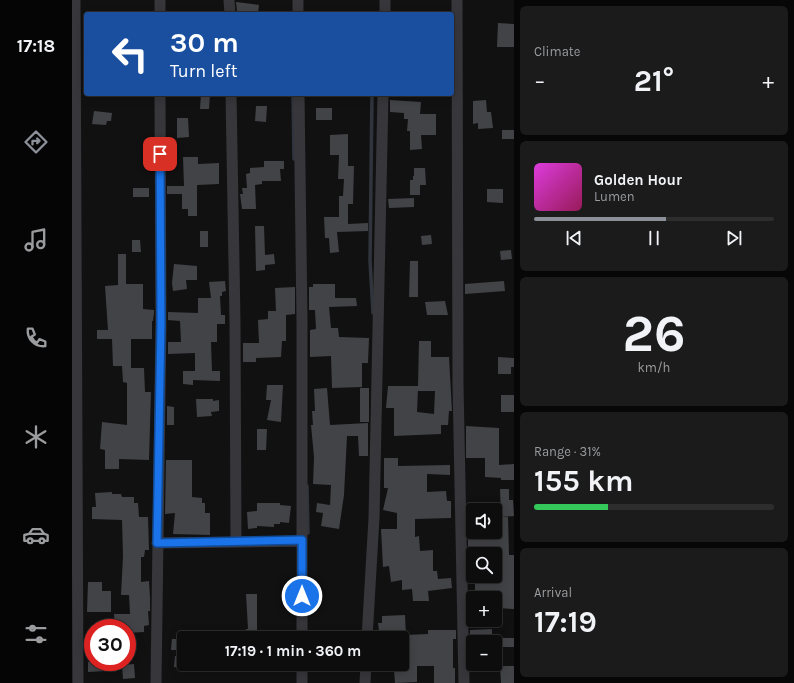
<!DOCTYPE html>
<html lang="en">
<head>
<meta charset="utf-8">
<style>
	:root { --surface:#0d0d0e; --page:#1b1b1c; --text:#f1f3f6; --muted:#9a9c9e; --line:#2d2d2e; --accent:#8c9099 }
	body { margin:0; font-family:Karla,sans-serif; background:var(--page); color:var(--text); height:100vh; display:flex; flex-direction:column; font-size:15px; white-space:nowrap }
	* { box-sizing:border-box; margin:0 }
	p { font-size:13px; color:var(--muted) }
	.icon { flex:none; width:22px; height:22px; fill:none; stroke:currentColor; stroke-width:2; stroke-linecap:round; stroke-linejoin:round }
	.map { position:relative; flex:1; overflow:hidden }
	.sheet { display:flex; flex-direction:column; gap:6px; padding:6px; background:#070708; width:280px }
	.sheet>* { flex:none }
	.hud { position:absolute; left:12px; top:12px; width:370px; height:84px; border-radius:4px; box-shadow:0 2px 10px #0003,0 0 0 1px var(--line); background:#1a4fa0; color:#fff; overflow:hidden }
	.tools { position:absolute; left:394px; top:503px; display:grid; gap:8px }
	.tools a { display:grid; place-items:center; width:36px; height:36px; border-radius:4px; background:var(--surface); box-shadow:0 2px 10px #0003,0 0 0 1px var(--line); font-size:20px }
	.speed { position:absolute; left:12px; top:619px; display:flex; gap:8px; font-size:20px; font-weight:700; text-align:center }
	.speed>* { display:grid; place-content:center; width:52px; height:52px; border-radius:50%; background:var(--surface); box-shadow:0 2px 10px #0003,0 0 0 1px var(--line); line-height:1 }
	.speed .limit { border:6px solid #d22; background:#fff; color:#111 }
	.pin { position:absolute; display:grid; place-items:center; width:34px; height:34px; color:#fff; margin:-17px; border-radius:8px; box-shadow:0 2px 6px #0006 }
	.me { position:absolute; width:44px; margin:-22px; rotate:0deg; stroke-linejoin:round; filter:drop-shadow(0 0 3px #0008) }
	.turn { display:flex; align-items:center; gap:14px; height:84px; padding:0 20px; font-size:18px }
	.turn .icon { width:52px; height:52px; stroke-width:2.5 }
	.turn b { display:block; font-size:28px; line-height:34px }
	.big { font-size:30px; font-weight:700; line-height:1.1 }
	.sheet .widget { flex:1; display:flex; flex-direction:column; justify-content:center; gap:6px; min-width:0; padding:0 14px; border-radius:6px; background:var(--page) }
	.sheet .dial { align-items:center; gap:0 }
	.dial b { font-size:52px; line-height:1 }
	.song { display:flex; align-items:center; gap:12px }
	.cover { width:48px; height:48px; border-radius:6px; background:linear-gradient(135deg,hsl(300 70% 55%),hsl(330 70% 35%)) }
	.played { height:4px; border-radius:2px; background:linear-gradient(90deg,var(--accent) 55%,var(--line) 55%) }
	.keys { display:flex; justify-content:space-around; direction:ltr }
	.heat { display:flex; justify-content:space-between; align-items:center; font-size:22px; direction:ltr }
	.charge { height:6px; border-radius:3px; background:linear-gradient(90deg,#34c759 31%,var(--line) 0) }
	.trip { position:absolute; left:105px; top:631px; width:232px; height:40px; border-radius:4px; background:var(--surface); box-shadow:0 2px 10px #0003,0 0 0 1px var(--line); font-weight:700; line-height:40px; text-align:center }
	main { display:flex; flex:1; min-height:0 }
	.tab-bar { display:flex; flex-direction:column; width:72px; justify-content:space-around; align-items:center; background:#050506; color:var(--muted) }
	.tab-bar .icon { width:28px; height:28px }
	.tab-bar .on { color:var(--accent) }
	.tab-bar b { font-size:18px; color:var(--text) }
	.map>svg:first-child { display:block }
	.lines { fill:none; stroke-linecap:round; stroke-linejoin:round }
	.stream { stroke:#30353d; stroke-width:3.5 }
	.building { fill:#424347; fill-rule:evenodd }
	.street { stroke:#37373b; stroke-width:11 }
	.route-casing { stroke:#114b97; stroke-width:10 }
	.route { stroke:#1a73e8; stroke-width:7 }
</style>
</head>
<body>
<main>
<nav class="tab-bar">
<b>17:18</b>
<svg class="icon on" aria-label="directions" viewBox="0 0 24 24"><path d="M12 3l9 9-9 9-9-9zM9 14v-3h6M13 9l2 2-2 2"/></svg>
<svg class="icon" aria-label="music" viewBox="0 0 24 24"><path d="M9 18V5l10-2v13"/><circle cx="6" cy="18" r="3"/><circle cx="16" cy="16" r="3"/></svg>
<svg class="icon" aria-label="phone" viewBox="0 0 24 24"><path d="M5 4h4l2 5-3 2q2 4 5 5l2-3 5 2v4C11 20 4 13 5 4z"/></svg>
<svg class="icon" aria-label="climate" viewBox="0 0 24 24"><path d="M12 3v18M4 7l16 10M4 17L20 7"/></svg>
<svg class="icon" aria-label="car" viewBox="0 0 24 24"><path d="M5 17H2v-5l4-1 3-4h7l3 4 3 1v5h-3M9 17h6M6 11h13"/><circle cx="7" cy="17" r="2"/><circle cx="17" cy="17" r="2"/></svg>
<svg class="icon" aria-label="filters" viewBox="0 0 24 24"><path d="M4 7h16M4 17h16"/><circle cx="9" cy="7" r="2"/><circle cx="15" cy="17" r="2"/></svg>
</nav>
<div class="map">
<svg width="442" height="683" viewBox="0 0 442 683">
	<rect width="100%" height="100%" fill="#111112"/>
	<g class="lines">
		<!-- stream -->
		<path class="stream" d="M221,94L222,159
			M300,94L298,261L301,313
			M235,486L236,533"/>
	</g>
	<!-- building -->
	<path class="building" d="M164,2L187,5L186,13L165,11Z
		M426,23L442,24V47H425Z
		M129,94H138L137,109H128Z
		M318,100L349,102L348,114H364V135H349L350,149L338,150V131H335L336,119H332V113L318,112Z
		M414,100L415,112H419L421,128L406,129V123L401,124V101Z
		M184,106H195L194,122L183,121Z
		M244,108H260V120H244Z
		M22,111L40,113L39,121H35L34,125L20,124Z
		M105,118H116L117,137L105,138Z
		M430,130H442V139H430Z
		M276,134V166H282L281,204H276V224L296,223V231L265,232L267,252L258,253L257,238H253L252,217H267V196H271L272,179H266L267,155H258V135Z
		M111,157H126V164L147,163V184L125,185V216H116V209H110V194H95V186H112Z
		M192,161H212V169H208L209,181H190V184L183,185L184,209H170L168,194H171L170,188H175L174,174L178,173V168L192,167Z
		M342,168H353L354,185H348V195H338V180H341V176H342Z
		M61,188H77V197H61Z
		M415,189H431V203L415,202Z
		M342,198V207L317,208L316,199Z
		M183,226H192L193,255L202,254L203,264L193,265V270L184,271Z
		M128,231H136V247H128Z
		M359,235L360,244L350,245L349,236Z
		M60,240H68L69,252H60Z
		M439,250L440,259L429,260L428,251Z
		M46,254H54V284H71V309L82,310V313L81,321H80V339H59V368H72L73,392H79L77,460L47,459V469H33V450L28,449L30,422L55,425V383L51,382L50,366H41L40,339H25V330H36L33,286L46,285Z
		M338,261H346V297H337Z
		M102,264L125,266V280H114L115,289L101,291L100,283Z
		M153,281L154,291L150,292V296H148L149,315H153V324H145V342H139L140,371H148V381L121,380V385L111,384V371H123V353L96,354V342H109L108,321L96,320V312L126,313V298H139L137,282Z
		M432,281L433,291L393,294V284Z
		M241,284H263V298H284L285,306L257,307L259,328H266L267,337L297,338L296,363H290V387L260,388L259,356L238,357V330L244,329L243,310H237V287H241Z
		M223,287V314L214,315V341H210L209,357L184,358V362H171V343H187L186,320L196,319V311H204L203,288Z
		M373,301L376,315H355L353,302Z
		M347,341H359V357H377L380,411H377L376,425H369V434L322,436V408H314L316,386H346ZM346,389V391H363L362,414L345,412Z
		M426,357L442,358V367H439V374H426Z
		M195,385H211L209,422L195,420L199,400H194Z
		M255,388L258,425L296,423V456H287L286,436H275L272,495L267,529L249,526L251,513L244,512L245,503L258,505L259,485L241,484L242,457L239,425H241L240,411H243L242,389Z
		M288,388H297V422H288Z
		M429,395H442V412H429Z
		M124,399H141V401L147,400V411L139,412L140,416L125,417Z
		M95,406L102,407V425H95Z
		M394,426L427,428V465L442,464V480H429V478L413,477V458H394Z
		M185,429H195L194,450H185Z
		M312,458H326V466L378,465V475L355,474V492L374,491L375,501H379V518L343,519V537L347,536L348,551L361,550V571H365L366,579L379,578L380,588L356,591L357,601H341L340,589L330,590V580L319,582L317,566L311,567L309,529H325V513L311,510L316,488H312Z
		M94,460H120V497L130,498V503H133V513H138V535L101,534L103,513L93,514Z
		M428,489H437V500H441L442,516L429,517Z
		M40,492V494H49L50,497H62V503H66L67,517H76L77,550H73L72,557H69V582L77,581L78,598V611H76L77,625L72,626V632L55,633V628H43L42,614H58L57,595H49L51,556L50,520L20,519V507H24L23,493Z
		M185,503H208V505L219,506L217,523L208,522V524H202V527L185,526V528L176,529L175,512L185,511Z
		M423,517H436L437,555H442V609L423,608V598H403V576H428L427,546L396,547V532H423Z
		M16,582H30V591H39V612H15Z
		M174,594H185V638H174V629H176Z
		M333,615L334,635L356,634V630H384V639H381V668H383V683H362V666H345V682L323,683L322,669H325V664H330V638H308L306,623H310V616Z
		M420,629V638L398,639V630Z
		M423,638H442V647H423Z
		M100,639H109L108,650H99Z
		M103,656H112V668L102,667Z
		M16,662H34V671L16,672Z
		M62,664L63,678L51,679L50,665Z
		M428,666H442V683H429Z"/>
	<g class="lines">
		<!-- street -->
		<path class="street" d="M3,0L6,683
			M88,0V14
			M157,0L158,14
			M226,0V14
			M385,0L386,384L392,683
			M313,14V0
			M159,94L163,321L164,542
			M227,94L230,322V638
			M85,543L230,541
			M295,638L302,518L311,94
			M84,683L89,323L88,94
			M230,683V664
			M293,683L294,664"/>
	</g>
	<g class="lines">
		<defs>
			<path id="route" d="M88,154L89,323L85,543L230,540V596"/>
		</defs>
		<!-- route casing -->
		<use href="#route" class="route-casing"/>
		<!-- route -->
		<use href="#route" class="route"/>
	</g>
</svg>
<div class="tools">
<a><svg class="icon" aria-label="sound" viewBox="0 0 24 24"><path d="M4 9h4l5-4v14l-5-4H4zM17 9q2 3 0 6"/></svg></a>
<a><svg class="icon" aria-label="search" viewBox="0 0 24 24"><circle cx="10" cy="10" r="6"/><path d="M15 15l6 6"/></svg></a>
<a>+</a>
<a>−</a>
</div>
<div class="speed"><div class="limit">30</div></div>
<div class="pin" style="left:88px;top:154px;background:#d93025"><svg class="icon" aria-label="arrive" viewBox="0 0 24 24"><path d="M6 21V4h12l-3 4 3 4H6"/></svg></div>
<svg class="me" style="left:230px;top:596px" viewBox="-20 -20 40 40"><circle r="17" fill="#1a73e8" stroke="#fff" stroke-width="3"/><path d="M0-11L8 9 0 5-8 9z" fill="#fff"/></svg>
<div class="trip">17:19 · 1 min · 360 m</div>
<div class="hud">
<div class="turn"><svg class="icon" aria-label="left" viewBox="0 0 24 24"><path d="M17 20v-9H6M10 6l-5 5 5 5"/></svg><div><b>30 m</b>Turn left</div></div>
</div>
</div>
<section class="sheet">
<div class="widget"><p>Climate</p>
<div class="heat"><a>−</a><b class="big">21°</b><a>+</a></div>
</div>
<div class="widget">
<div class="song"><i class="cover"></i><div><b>Golden Hour</b><p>Lumen</p></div></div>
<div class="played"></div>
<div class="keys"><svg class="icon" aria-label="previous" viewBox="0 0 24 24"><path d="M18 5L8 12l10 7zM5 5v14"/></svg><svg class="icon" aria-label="pause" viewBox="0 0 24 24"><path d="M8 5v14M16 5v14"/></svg><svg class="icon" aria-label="next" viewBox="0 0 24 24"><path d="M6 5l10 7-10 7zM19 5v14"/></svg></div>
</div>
<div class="widget dial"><b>26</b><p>km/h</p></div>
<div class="widget"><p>Range · 31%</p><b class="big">155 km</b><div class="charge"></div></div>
<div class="widget"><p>Arrival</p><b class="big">17:19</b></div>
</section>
</main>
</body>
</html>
